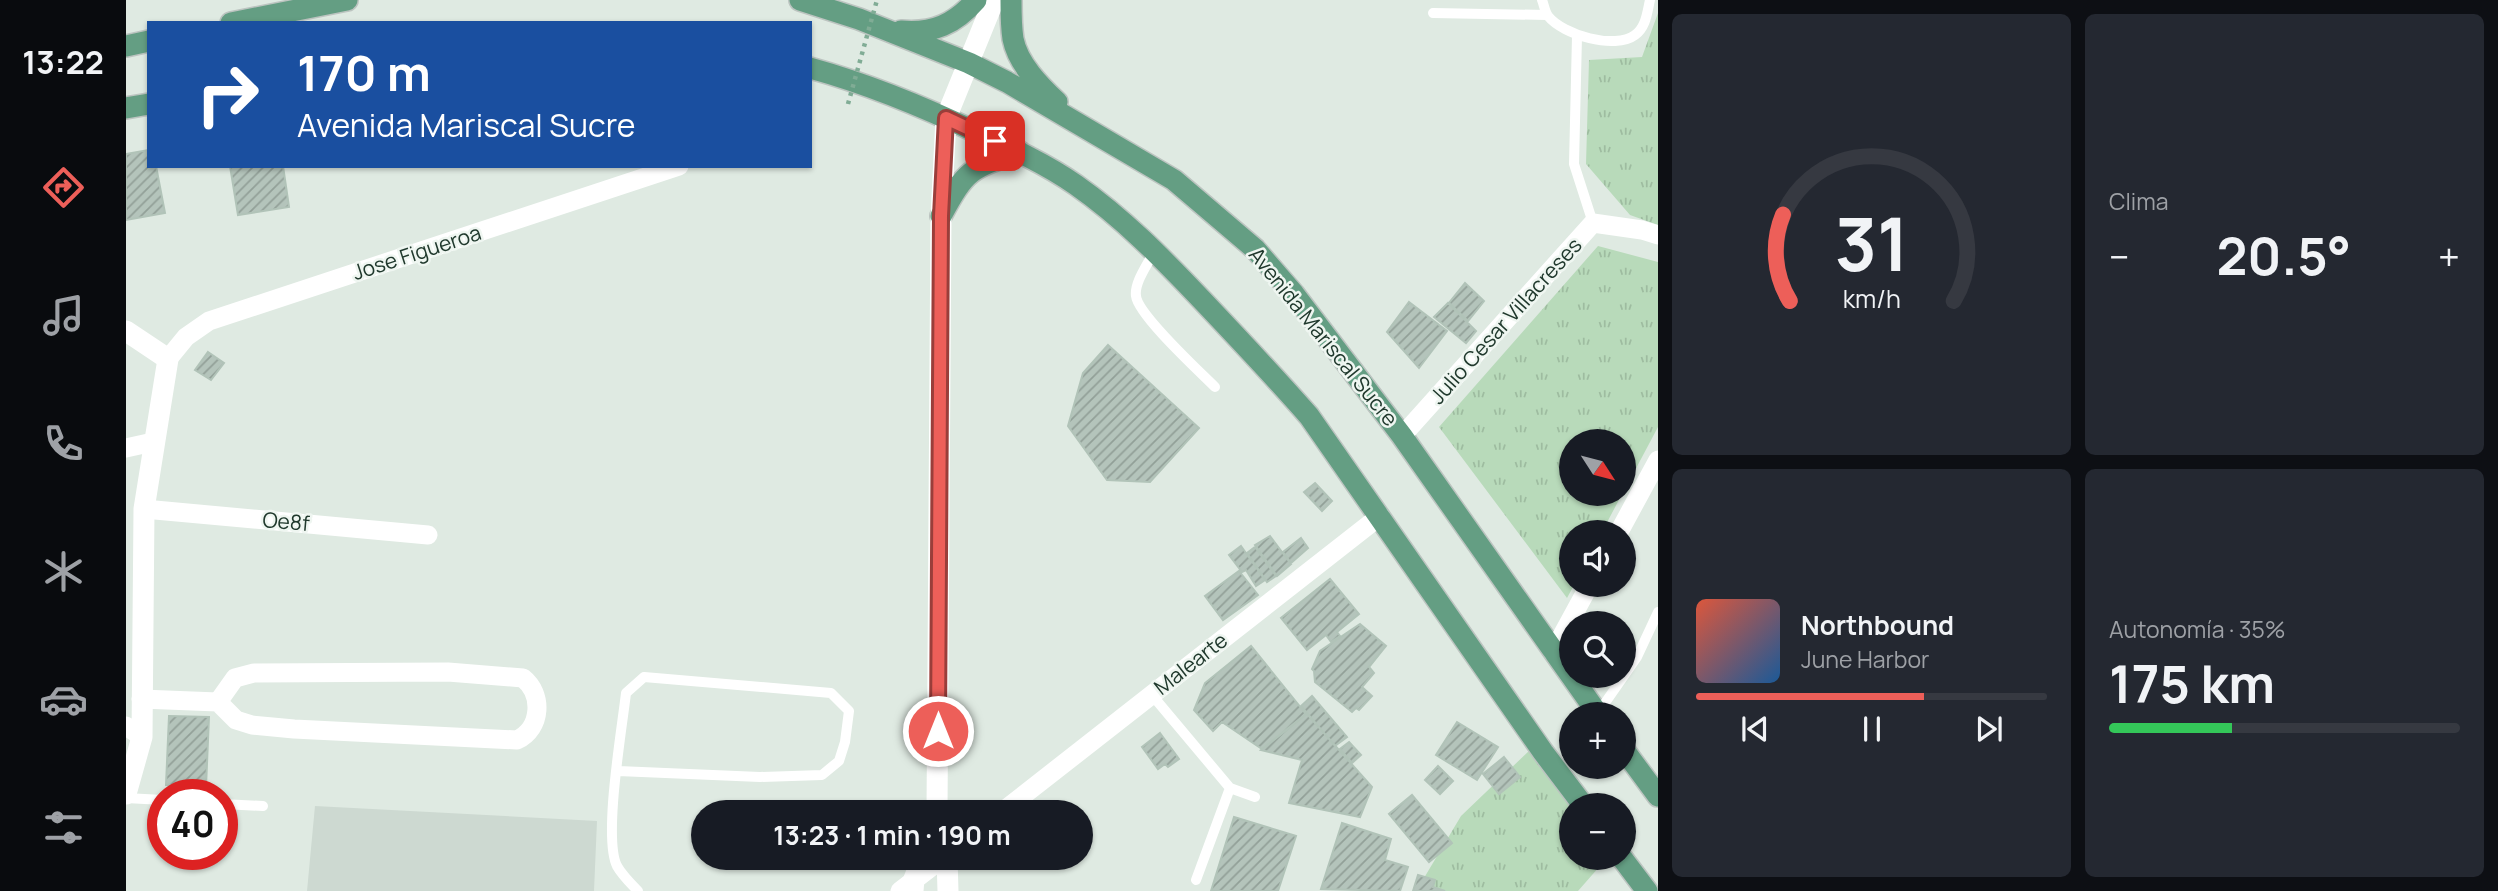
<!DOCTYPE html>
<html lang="es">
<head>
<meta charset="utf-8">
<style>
	:root { --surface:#171b24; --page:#242831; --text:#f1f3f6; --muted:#9ea1a6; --line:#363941; --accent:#ed5f59 }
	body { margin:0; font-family:Manrope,sans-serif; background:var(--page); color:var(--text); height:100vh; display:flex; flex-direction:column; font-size:26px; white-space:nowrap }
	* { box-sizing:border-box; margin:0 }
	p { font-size:23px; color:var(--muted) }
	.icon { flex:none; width:38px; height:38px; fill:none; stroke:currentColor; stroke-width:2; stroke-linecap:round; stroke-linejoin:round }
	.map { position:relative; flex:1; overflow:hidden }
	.panel { display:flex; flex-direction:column; gap:14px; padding:14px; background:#0d0f14; width:840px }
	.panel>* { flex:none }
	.guide { position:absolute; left:21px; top:21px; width:665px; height:147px; border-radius:0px; box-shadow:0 2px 5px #0004; background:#1a4fa0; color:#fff; overflow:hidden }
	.needle { width:46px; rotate:126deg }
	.controls { position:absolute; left:1433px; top:429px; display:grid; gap:14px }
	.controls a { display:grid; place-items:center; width:77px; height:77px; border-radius:50%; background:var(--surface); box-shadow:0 2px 5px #0004; font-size:35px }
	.speed { position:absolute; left:21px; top:779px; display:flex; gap:14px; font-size:35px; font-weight:700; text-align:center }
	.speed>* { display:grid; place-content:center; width:91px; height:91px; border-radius:50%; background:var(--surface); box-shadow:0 2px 5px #0004; line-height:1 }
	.speed .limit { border:10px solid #d22; background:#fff; color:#111 }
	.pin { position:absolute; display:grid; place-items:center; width:60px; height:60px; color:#fff; margin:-30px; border-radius:14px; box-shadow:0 4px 10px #0006 }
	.me { position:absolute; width:77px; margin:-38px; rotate:0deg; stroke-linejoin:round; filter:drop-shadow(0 0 5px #0008) }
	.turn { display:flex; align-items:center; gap:24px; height:147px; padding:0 35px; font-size:32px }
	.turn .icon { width:91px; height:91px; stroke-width:2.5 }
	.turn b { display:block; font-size:49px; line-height:60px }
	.big { font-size:52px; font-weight:700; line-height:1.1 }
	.panel .card { flex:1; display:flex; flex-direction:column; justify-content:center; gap:10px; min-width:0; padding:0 24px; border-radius:10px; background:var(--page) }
	.panel .dial { align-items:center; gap:0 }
	.dial svg { height:182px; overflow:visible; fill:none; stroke:var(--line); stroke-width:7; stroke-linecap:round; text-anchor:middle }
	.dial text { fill:var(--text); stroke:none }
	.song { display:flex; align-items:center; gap:21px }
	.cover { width:84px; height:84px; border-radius:10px; background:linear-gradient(135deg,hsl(10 70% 55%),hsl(210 70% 35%)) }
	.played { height:7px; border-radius:4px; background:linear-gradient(90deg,var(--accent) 65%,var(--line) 65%) }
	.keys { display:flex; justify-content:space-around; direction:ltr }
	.heat { display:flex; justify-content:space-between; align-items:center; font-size:38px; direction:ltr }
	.charge { height:10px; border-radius:5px; background:linear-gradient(90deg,#34c759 35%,var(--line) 0) }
	.panel .tiles { flex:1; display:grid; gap:14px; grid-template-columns:repeat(2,1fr) }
	.trip { position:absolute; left:565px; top:800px; width:402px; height:70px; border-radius:35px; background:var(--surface); box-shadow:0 2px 5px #0004; font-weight:700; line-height:70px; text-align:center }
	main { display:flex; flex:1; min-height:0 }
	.menu { display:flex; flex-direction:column; width:126px; justify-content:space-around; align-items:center; background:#090b0e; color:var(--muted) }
	.menu .icon { width:49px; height:49px }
	.menu .current { color:var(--accent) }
	.menu b { font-size:32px; color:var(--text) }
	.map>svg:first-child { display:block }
	.built { fill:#cdd9d1 }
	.grass { fill:url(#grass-tufts) }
	.building { fill:url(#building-hatch); stroke:#b1c3b8; stroke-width:2 }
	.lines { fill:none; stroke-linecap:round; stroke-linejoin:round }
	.primary-casing { stroke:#bcc4c0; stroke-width:24 }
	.service { stroke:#fff; stroke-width:10 }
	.minor { stroke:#fff; stroke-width:19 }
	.tertiary { stroke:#fff; stroke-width:21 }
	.primary { stroke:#649e83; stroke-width:21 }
	.path-bridge { stroke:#80ac95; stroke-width:4.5; stroke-dasharray:3.5 5; stroke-linecap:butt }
	.route-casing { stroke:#9a3e3a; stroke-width:18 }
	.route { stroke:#ed5f59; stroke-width:12 }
	.labels { text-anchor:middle; stroke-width:5; stroke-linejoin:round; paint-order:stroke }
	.street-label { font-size:21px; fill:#20392d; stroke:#eff6f1 }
</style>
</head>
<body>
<main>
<nav class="menu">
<b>13:22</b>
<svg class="icon current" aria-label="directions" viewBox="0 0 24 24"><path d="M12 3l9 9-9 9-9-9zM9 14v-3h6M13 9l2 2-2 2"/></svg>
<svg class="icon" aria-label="music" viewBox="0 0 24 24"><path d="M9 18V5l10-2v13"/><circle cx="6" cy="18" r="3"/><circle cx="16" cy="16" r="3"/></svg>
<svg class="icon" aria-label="phone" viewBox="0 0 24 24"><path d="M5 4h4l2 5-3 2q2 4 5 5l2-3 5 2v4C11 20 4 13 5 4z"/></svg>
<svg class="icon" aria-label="climate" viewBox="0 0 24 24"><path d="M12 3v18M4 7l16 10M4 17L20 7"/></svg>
<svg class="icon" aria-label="car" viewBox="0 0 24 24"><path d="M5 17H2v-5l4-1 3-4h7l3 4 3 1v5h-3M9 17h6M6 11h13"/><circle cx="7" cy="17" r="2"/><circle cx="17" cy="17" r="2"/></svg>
<svg class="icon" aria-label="filters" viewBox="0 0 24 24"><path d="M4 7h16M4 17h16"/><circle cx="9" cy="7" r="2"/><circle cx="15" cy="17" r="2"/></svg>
</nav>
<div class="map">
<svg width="1532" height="891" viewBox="0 0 1532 891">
	<defs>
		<pattern id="grass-tufts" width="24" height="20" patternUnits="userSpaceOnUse" patternTransform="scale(1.75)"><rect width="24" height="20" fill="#b8daba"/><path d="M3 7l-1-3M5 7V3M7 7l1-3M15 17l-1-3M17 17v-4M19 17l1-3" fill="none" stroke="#9ebca0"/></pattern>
		<pattern id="building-hatch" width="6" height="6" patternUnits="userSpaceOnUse" patternTransform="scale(1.75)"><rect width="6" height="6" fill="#b4c4bb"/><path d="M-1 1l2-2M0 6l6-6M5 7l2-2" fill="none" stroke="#92a098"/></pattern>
	</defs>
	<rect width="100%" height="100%" fill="#dfeae2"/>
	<!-- built -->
	<path class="built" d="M189,806L471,821L468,891H181Z"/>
	<!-- grass -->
	<path class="grass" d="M1532,13V225L1504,215L1460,164L1463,60L1516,57Z
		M1472,246L1532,262V427L1498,491V441H1446V494H1496L1476,532H1446V584L1448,585L1441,598L1313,427Z
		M1406,748L1446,805V858H1481L1452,891H1294L1295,883L1335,816Z"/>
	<!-- building -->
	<path class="building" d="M23,150V166H30L39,213L0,220V154Z
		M104,166H157L163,207L112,215Z
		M1339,283L1358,301L1342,321L1323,303Z
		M1283,302L1321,331L1293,368L1261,332Z
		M1322,303L1350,331L1340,343L1308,317Z
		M982,345L1073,428L1024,482L981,480L942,426L957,373Z
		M82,352L98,363L85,380L69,370Z
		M1189,483L1206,501L1196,511L1178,492Z
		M1144,536L1165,564L1151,576L1129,545Z
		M1175,538L1182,548L1165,563L1157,552Z
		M1115,546L1139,580L1130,586L1120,570L1116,572L1103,555Z
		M1129,547L1150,576L1141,582L1121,553Z
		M1113,571L1132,595L1097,620L1079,596Z
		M1204,579L1233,614L1211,632L1214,636L1205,642L1200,635L1181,650L1155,618Z
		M1234,624L1260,646L1243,667L1248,673L1236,687L1246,696L1233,710L1230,708L1226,712L1189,682L1188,671L1186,669L1194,651Z
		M1125,646L1180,714L1136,749L1096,722L1087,731L1068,710L1079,683Z
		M1186,696L1221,737L1209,746L1175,706Z
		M1181,714L1246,787L1234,817L1163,803L1176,760L1135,750Z
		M43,716L83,717L80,787L40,785Z
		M1331,722L1372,747L1351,780L1310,755Z
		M1034,733L1053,759L1042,767L1039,764L1032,769L1016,747Z
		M1223,742L1235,755L1226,763L1214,749Z
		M1378,757L1394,777L1373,794L1357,774Z
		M1312,766L1327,781L1314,794L1299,780Z
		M1286,795L1326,843L1303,862L1263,814Z
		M1108,817L1170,836L1152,891H1085Z
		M1216,823L1265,839L1259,860L1282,867L1274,891L1195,889Z
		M1292,875L1309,880L1307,887L1319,891H1287Z"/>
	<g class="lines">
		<defs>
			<path id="primary" d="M674,0L733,19L843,63L881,82L1048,180L1129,249L1168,294L1276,436L1472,714
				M885,0C885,13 885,26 887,39C892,64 914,86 931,102
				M105,23L221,0
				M775,31C807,34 829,24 850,0
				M0,46L23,41
				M684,68C742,84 798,107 852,133C885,148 920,164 950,185C997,218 1036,258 1075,299C1112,338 1148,376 1183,416L1417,752L1457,805
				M0,108L23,104
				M815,216C840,169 845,168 894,152
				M1498,750L1532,796
				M1496,858L1521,891"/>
		</defs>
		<!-- primary casing -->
		<use href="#primary" class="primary-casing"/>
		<!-- service -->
		<path class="service" d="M1416,0C1418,5 1419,12 1422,16C1437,35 1489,50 1509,35C1520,27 1521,13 1524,0
			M1307,13L1421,15
			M1451,36L1448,164L1467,223
			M1028,251C1023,263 1008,282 1010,296C1012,315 1073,371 1089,387
			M1026,695L1104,788L1129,797
			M1472,713L1511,657L1532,612
			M492,771L634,777L696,775L713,761L719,742L723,711L705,693L518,677L500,693C496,729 477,838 491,866C496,875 505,884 512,891
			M0,798L37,800
			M96,804L137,806
			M1070,880L1104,788"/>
		<!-- minor -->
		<path class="minor" d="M42,359L60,337L83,321L553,166
			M1276,436L1467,223L1516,230L1532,235
			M0,448L27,442
			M18,509L302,535
			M1493,532L1532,460
			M1427,652L1464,584
			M15,699L92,702L110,720L126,725L168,729L391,740C416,728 417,694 397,678L322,672L128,673L109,678L92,702
			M0,726L16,737
			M876,812L1254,516
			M774,891L817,858"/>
		<!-- tertiary -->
		<path class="tertiary" d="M0,331L42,359L18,509L16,737L0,794
			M811,812L815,216L820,118L868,0
			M821,858L822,891
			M787,891L788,879L796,858"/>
		<!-- primary -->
		<use href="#primary" class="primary"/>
		<!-- path-bridge -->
		<path class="path-bridge" d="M722,104L751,0"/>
	</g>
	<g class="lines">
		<defs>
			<path id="route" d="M812,731L815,216L820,118L869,141"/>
		</defs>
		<!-- route casing -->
		<use href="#route" class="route-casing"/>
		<!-- route -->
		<use href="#route" class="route"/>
	</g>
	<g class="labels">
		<!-- street labels -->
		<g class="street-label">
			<text transform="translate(291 253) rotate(-18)" y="7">Jose Figueroa</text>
			<text transform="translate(1380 321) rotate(-48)" y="7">Julio Cesar Villacreses</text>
			<text transform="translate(1197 337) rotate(51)" y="7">Avenida Mariscal Sucre</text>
			<text transform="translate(160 522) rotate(5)" y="7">Oe8f</text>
			<text transform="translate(1065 664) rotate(-38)" y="7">Malearte</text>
		</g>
	</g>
</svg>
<div class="controls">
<a><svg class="needle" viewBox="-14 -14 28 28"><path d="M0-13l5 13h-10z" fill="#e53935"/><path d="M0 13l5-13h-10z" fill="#9ea1a6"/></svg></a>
<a><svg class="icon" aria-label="sound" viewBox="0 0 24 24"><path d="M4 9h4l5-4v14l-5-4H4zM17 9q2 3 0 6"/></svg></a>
<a><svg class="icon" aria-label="search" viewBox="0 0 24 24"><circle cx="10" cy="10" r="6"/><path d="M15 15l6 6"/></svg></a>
<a>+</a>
<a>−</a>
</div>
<div class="speed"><div class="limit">40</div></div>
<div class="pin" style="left:869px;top:141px;background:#d93025"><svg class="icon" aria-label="arrive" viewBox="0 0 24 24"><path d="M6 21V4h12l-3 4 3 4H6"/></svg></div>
<svg class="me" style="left:812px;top:731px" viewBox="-20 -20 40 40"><circle r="17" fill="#ed5f59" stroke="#fff" stroke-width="3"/><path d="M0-11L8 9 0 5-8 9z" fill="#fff"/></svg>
<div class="trip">13:23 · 1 min · 190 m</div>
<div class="guide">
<div class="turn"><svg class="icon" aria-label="right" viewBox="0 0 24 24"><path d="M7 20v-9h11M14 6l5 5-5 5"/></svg><div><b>170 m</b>Avenida Mariscal Sucre</div></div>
</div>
</div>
<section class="panel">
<div class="tiles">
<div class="card dial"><svg viewBox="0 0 100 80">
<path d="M14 69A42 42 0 1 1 86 69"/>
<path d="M14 69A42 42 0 0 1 11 31" stroke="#ed5f59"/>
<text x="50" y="56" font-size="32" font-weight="700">31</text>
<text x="50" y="72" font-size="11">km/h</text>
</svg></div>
<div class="card"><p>Clima</p>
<div class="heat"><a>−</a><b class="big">20.5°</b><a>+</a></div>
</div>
<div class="card">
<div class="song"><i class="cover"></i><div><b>Northbound</b><p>June Harbor</p></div></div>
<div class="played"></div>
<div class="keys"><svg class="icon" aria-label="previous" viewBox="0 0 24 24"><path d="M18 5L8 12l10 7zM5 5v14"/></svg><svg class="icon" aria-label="pause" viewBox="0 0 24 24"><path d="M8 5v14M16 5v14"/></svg><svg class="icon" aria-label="next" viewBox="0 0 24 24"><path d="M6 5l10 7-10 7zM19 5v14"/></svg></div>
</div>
<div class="card"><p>Autonomía · 35%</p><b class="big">175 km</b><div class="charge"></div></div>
</div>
</section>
</main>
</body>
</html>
